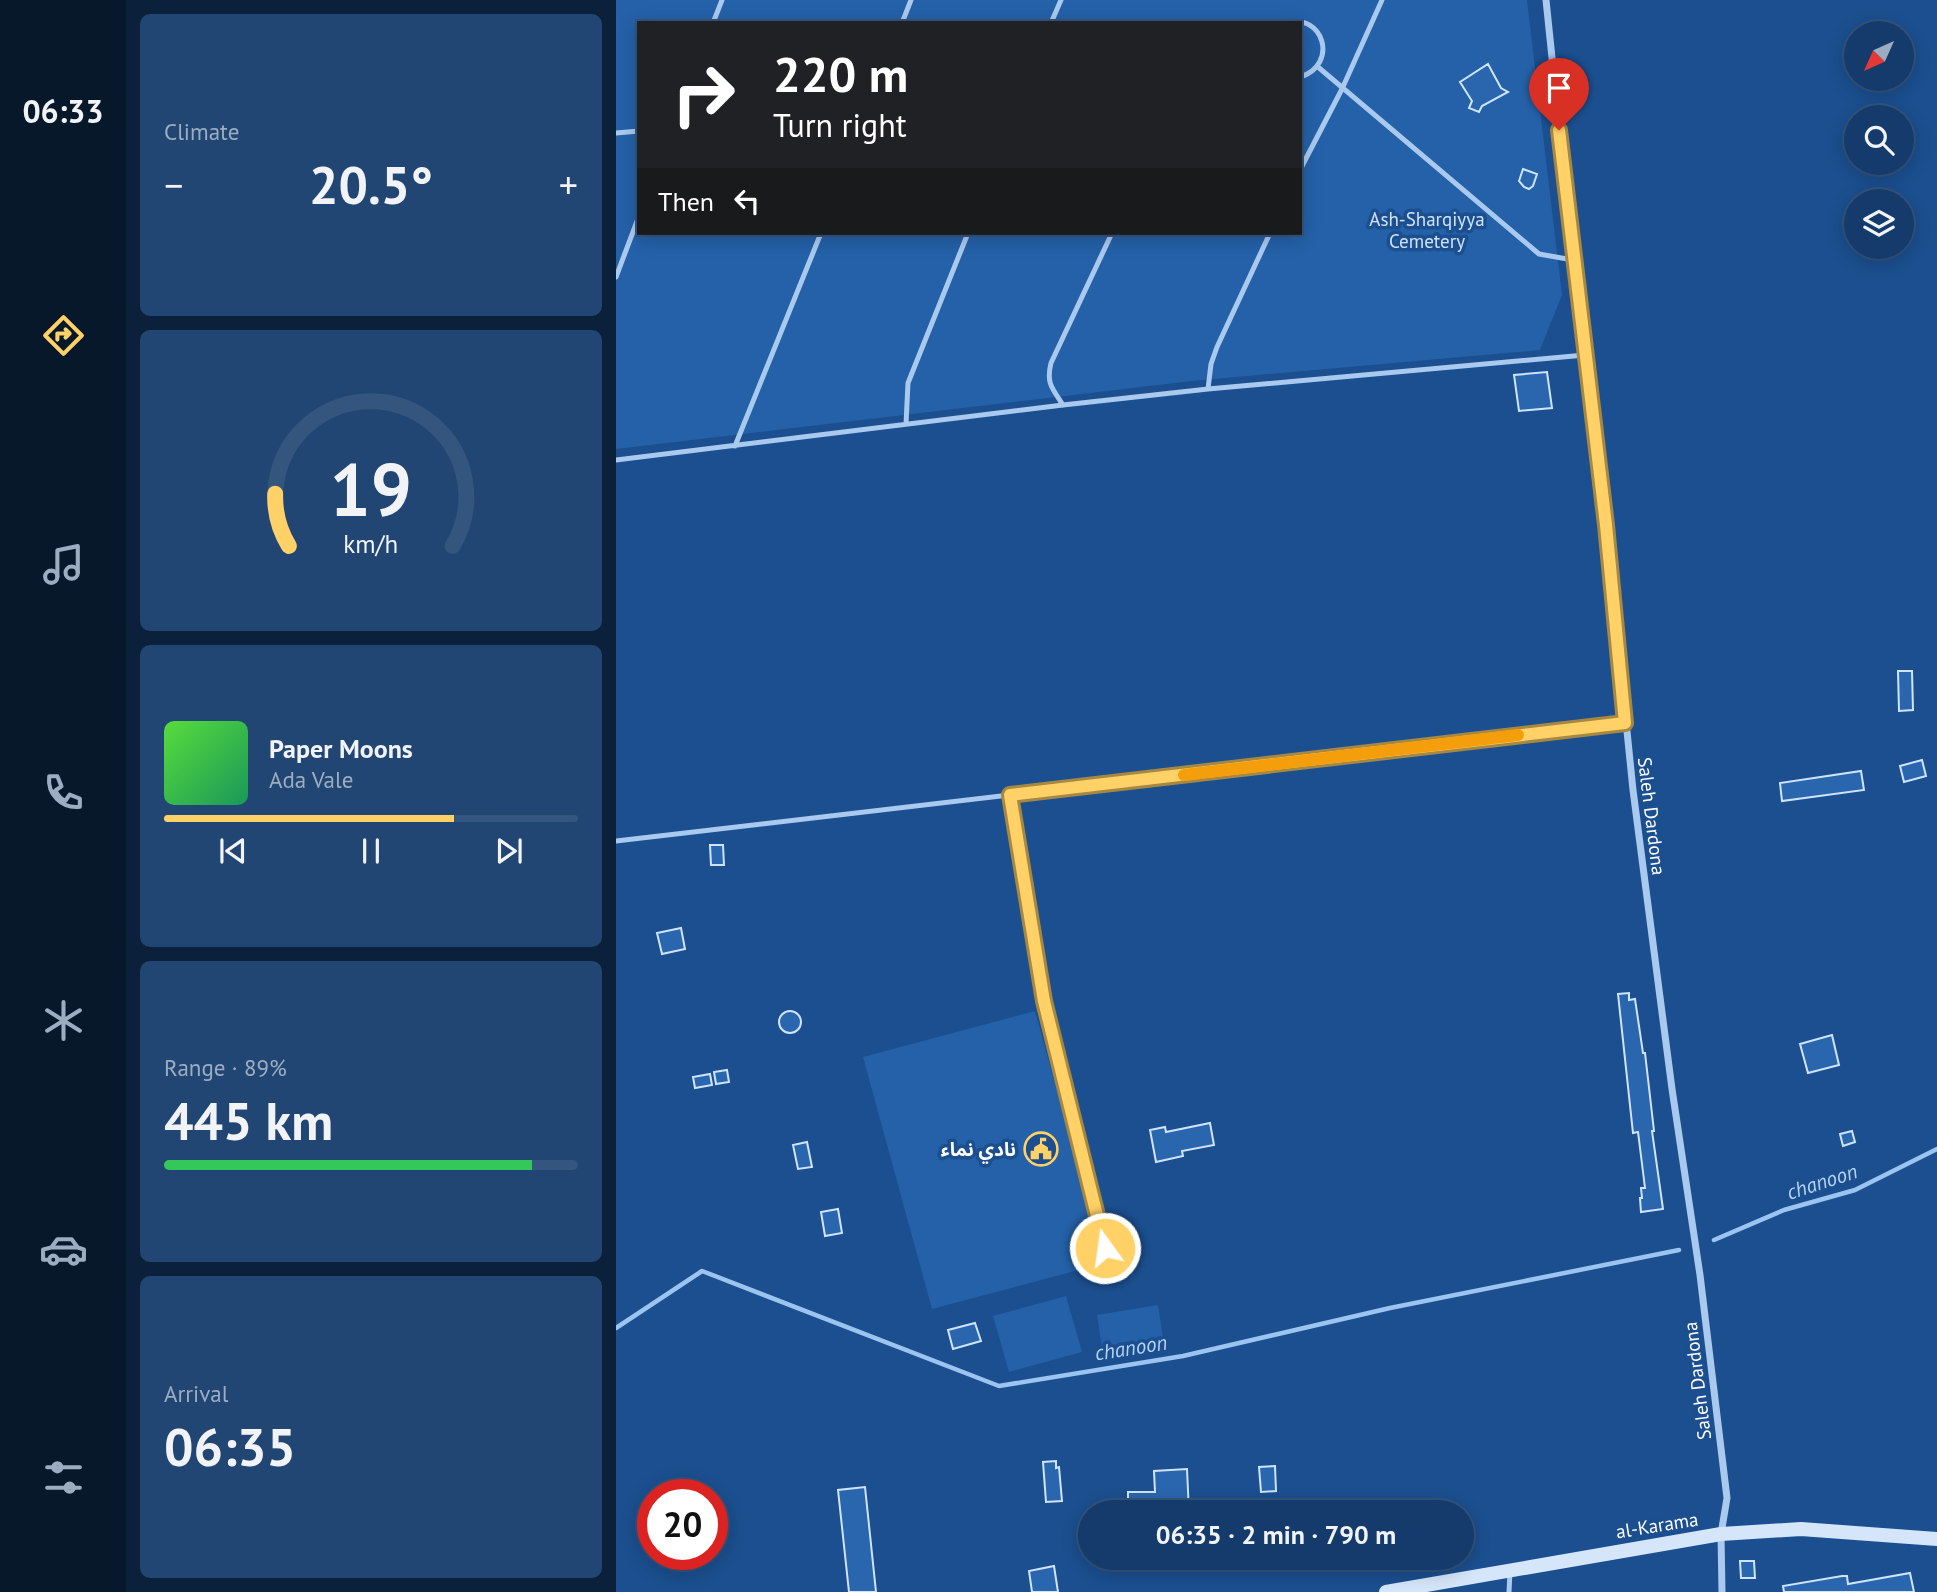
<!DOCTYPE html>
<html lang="en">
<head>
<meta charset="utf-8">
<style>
	:root { --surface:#143b6b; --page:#214673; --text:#f1f3f6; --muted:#9dadc1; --line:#33557e; --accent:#ffd166 }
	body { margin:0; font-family:"PT Sans","Noto Sans Arabic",sans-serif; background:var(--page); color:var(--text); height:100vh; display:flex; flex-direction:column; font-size:26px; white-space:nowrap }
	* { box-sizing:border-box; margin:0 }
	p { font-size:23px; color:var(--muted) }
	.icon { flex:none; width:38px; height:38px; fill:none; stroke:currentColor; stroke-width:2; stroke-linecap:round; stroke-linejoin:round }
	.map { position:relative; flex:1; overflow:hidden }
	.panel { display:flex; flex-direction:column; gap:14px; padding:14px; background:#0b203b; width:490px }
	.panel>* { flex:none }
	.top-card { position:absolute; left:21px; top:21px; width:665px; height:214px; border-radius:0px; box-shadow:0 4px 18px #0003,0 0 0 2px var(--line); background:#202124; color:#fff; overflow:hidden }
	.needle { width:46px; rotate:225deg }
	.tools { position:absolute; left:1228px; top:21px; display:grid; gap:14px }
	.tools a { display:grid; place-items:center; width:70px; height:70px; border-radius:50%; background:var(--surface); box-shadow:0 4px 18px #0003,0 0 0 2px var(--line); font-size:35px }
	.speed { position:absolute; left:21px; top:1479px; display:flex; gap:14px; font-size:35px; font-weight:700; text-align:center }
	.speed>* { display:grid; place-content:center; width:91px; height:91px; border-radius:50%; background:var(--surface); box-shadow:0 4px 18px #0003,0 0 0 2px var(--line); line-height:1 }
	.speed .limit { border:10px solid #d22; background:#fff; color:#111 }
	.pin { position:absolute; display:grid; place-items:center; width:60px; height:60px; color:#fff; margin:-72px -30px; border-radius:50% 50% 50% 0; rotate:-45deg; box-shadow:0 0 7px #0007 }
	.pin .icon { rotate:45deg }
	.me { position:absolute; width:77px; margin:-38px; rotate:346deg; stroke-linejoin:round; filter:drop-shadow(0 0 5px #0008) }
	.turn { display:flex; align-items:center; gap:24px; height:147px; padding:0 21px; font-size:32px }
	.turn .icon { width:91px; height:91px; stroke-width:2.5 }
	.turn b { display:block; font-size:49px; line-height:60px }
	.then { display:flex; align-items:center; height:66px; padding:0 21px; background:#0003; gap:14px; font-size:26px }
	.big { font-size:52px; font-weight:800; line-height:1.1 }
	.panel .widget { flex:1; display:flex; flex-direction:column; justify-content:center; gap:10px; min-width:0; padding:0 24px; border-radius:10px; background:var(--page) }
	.panel .dial { align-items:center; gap:0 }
	.dial svg { height:182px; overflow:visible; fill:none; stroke:var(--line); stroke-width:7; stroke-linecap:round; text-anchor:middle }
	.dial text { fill:var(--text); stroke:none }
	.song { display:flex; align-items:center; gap:21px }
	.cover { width:84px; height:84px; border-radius:10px; background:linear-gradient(135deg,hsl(110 70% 55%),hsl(150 70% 35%)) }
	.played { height:7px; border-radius:4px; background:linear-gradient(90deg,var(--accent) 70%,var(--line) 70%) }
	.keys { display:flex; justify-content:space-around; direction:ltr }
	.heat { display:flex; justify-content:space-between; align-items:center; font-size:38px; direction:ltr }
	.charge { height:10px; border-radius:5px; background:linear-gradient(90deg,#34c759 89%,var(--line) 0) }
	.trip { position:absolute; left:462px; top:1500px; width:396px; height:70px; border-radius:35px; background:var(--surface); box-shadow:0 4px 18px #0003,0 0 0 2px var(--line); font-weight:800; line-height:70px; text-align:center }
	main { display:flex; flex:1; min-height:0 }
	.dock { display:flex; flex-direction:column; width:126px; justify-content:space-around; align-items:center; background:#08182b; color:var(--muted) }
	.dock .icon { width:49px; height:49px }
	.dock .on { color:var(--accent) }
	.dock b { font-size:32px; color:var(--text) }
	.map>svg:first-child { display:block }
	.green { fill:#2461a8; fill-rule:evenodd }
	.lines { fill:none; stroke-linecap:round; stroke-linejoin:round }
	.stream { stroke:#9cc4f0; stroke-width:4.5 }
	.building { fill:#2a66ad; stroke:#cfe3fa; stroke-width:2 }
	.lane { stroke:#a9c9ee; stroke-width:5 }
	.street { stroke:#a9c9ee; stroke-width:7 }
	.secondary { stroke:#d6e6fa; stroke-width:14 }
	.route-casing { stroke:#a68842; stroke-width:18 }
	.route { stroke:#ffd166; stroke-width:12 }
	.slow { stroke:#f59e0b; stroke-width:12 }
	.labels { text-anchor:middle; stroke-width:7; stroke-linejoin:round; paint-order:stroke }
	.park-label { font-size:19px; fill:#cfe3fa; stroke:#1b4f8f }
	.street-label { font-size:19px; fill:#fff; stroke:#1b4f8f }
	.poi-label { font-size:19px; font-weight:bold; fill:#fff; stroke:#1b4f8f; text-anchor:end }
	.water-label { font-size:21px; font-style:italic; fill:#b5d3f5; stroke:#1b4f8f }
</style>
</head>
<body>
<main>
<nav class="dock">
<b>06:33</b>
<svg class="icon on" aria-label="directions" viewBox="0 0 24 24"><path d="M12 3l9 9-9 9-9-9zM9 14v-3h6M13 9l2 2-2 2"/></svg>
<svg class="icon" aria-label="music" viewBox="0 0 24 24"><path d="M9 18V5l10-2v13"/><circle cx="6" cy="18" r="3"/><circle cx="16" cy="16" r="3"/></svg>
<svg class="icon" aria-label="phone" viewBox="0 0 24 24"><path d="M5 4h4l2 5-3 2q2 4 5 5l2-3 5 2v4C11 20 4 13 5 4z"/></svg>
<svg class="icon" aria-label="climate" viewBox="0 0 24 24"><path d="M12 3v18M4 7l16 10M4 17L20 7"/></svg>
<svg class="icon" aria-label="car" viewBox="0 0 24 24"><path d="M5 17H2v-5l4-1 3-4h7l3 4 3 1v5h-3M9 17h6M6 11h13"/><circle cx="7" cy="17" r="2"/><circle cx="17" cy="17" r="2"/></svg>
<svg class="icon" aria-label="filters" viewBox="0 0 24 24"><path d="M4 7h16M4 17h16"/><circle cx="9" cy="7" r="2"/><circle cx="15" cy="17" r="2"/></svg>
</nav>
<section class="panel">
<div class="widget"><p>Climate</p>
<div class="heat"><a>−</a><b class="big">20.5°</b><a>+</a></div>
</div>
<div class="widget dial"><svg viewBox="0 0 100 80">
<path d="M14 69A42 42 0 1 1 86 69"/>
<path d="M14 69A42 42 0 0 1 8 46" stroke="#ffd166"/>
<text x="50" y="56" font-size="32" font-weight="700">19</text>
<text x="50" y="72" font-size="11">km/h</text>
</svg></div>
<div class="widget">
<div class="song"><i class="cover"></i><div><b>Paper Moons</b><p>Ada Vale</p></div></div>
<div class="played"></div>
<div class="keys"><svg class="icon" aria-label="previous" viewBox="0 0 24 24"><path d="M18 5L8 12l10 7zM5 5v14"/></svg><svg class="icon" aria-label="pause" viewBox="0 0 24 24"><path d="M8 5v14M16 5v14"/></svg><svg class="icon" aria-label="next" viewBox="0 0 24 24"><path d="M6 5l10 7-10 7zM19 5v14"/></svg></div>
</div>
<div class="widget"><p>Range · 89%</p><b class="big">445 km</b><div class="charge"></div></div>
<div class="widget"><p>Arrival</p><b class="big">06:35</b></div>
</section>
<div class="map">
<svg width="1321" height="1592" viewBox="0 0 1321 1592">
	<rect width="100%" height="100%" fill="#1b4f8f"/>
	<!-- green -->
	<path class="green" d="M0,0H911L946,295L924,350L576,381L0,449ZM23,23H684V233H23Z
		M419,1011L489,1263L316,1309L247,1057Z
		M450,1296L466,1352L393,1372L377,1316Z
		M542,1305L547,1338L486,1347L481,1315Z"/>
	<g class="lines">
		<!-- stream -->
		<path class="stream" d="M1098,1240L1168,1210L1239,1190L1321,1149
			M0,1328L86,1271L383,1386L567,1356L774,1308L1063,1250"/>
	</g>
	<!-- building -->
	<path class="building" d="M872,64L885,88L892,92L866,106L863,112L853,108L856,101L844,82Z
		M907,169L921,174L917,186L913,189L908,187L903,181Z
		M931,372L936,408L903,411L898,375Z
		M1282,671H1296L1297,710L1283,711Z
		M1306,760L1310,776L1288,782L1284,766Z
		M1245,771L1248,790L1166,801L1164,783Z
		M94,845H107L108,865H95Z
		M65,928L69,949L46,954L41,933Z
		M1013,993V1000L1019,999L1027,1053H1029L1038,1131H1036L1047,1209L1025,1212L1024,1198H1026L1025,1188H1029L1022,1132L1017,1133L1002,994Z
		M163 1022a11 11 0 1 1 22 0a11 11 0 1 1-22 0Z
		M1216,1035L1223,1065L1192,1073L1184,1044Z
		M111,1070L113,1082L100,1084L98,1072Z
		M94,1074L96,1085L79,1088L77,1077Z
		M594,1123L598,1145L566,1151L567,1156L540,1162L534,1130L549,1127L550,1132Z
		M1236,1131L1239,1142L1227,1146L1224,1134Z
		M191,1142L196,1167L182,1169L177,1145Z
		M222,1209L226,1233L209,1236L205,1212Z
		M359,1323L365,1341L337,1349L332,1330Z
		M440,1461V1468L443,1467L446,1501L430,1502L427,1462Z
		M659,1466L660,1491L645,1492L643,1467Z
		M571,1469L573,1512H558L557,1503L512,1502V1492H539L538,1471Z
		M249,1487L260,1592H233L222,1490Z
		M525,1558H539L540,1569L526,1570Z
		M1124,1561H1138L1139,1578H1125Z
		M438,1566L442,1592H416L413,1571Z
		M1294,1573L1298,1592H1168L1167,1586L1226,1576H1231L1232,1584Z"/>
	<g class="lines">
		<!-- lane -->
		<path class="lane" d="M97,23L106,0
			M286,23L295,0
			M435,23L445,0
			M670,23C708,12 723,65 684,77
			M702,67L923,254L957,260
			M0,133L23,131
			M684,170L726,89L766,0
			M0,277L23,216
			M592,389L595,364L601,347L654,233
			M447,405C436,388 430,383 435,363L496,233
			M290,424L292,383L352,233
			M119,446L205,233
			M0,460L447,405L592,389L969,355
			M394,795L428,1001L489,1248
			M0,841L1009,723
			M893,1592L894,1571"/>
		<!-- street -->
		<path class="street" d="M930,0L957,260L990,525L1017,790L1056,1089L1084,1275L1111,1498L1105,1534L1106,1592"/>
		<!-- secondary -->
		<path class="secondary" d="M770,1592L1105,1534L1185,1529L1321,1539"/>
	</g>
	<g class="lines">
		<defs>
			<path id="route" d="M489,1248L428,1001L394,795L1009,723L990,525L943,130"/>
		</defs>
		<!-- route casing -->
		<use href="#route" class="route-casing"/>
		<!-- route -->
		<use href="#route" class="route"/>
		<!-- slow -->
		<path class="slow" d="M568,775L902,735"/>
	</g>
	<!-- icons -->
	<defs>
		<symbol id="civic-ring" viewBox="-11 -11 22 22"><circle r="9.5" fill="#1b4f8f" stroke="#ffd166" stroke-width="1.5"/><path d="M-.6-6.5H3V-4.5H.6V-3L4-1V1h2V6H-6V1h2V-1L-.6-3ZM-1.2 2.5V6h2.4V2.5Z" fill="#ffd166"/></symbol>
	</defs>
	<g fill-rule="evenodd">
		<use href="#civic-ring" x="406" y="1130" width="38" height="38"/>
	</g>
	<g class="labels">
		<!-- park labels -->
		<g class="park-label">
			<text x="811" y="226">Ash-Sharqiyya<tspan x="811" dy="22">Cemetery</tspan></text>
		</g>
		<!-- street labels -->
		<g class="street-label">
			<text transform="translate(1036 816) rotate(83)" y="7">Saleh Dardona</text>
			<text transform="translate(1081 1381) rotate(-97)" y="7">Saleh Dardona</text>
			<text transform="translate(1041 1525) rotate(-9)" y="7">al-Karama</text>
		</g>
		<!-- poi labels -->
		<g class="poi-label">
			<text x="400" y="1156">نادي نماء</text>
		</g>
		<!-- water labels -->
		<g class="water-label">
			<text transform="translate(1206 1182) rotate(-18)" y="7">chanoon</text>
			<text transform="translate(515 1348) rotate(-9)" y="7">chanoon</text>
		</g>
	</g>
</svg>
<div class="tools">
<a><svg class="needle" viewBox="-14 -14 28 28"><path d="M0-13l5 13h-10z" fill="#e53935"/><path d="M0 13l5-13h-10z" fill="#9dadc1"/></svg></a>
<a><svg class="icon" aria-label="search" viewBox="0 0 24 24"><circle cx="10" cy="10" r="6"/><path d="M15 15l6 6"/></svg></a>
<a><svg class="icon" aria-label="layers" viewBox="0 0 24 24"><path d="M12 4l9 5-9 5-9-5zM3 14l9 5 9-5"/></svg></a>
</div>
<div class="speed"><div class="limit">20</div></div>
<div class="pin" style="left:943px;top:130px;background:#d93025"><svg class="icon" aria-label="arrive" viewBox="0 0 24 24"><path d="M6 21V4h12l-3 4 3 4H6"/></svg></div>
<svg class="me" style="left:489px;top:1248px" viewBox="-20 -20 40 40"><circle r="17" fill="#ffd166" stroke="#fff" stroke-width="3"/><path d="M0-11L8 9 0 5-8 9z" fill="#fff"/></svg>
<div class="trip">06:35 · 2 min · 790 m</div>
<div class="top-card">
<div class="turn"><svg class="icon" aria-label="right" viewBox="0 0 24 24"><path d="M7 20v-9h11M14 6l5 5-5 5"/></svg><div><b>220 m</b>Turn right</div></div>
<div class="then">Then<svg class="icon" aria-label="left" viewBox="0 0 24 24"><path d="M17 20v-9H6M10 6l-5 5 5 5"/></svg></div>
</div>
</div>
</main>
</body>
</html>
